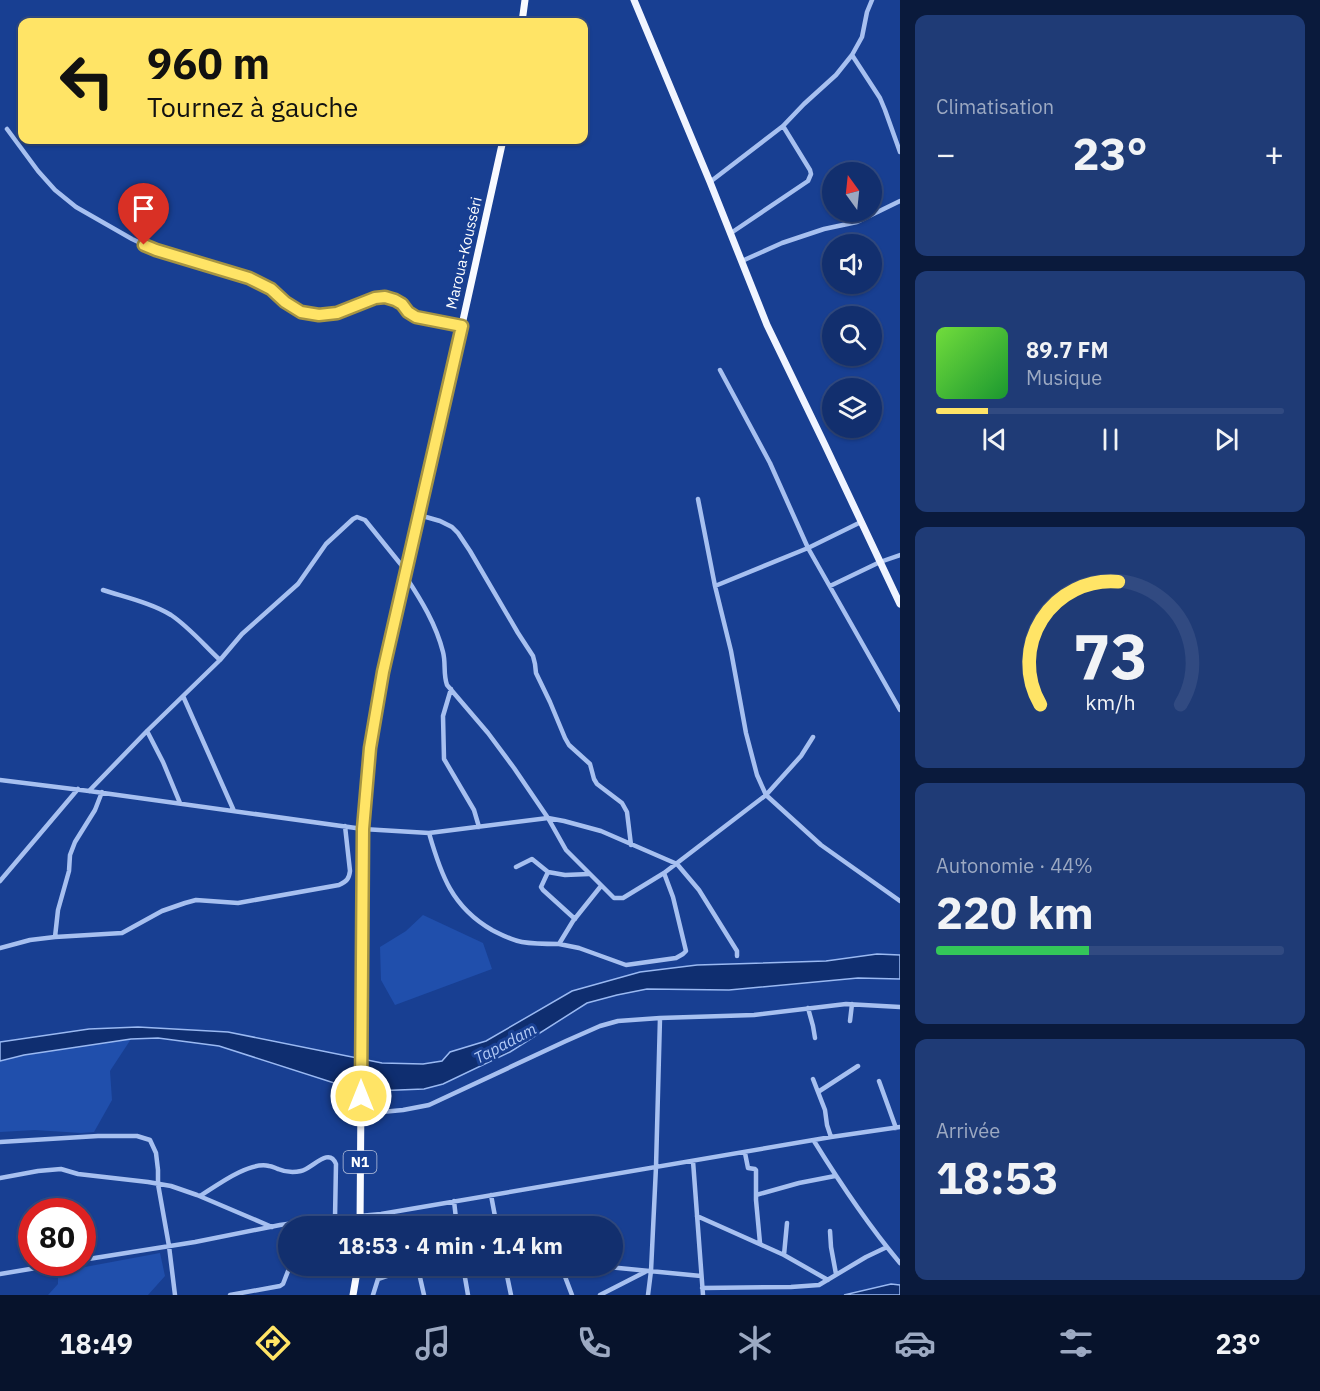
<!DOCTYPE html>
<html lang="fr">
<head>
<meta charset="utf-8">
<style>
	:root { --surface:#122f6e; --page:#1f3b76; --text:#f1f3f6; --muted:#9ca9c2; --line:#314a81; --accent:#ffe466 }
	body { margin:0; font-family:"IBM Plex Sans",sans-serif; background:var(--page); color:var(--text); height:100vh; display:flex; flex-direction:column; font-size:22px; white-space:nowrap }
	* { box-sizing:border-box; margin:0 }
	p { font-size:20px; color:var(--muted) }
	.icon { flex:none; width:33px; height:33px; fill:none; stroke:currentColor; stroke-width:2; stroke-linecap:round; stroke-linejoin:round }
	.map { position:relative; flex:1; overflow:hidden }
	.drawer { display:flex; flex-direction:column; gap:15px; padding:15px; background:#0a1a3c; width:420px }
	.drawer>* { flex:none }
	.banner { position:absolute; left:18px; top:18px; width:570px; height:126px; border-radius:12px; box-shadow:0 2px 4px #0004,0 0 0 2px var(--line); background:#ffe466; color:#111; overflow:hidden }
	.needle { width:39px; rotate:345deg }
	.fabs { position:absolute; left:822px; top:162px; display:grid; gap:12px }
	.fabs a { display:grid; place-items:center; width:60px; height:60px; border-radius:50%; background:var(--surface); box-shadow:0 2px 4px #0004,0 0 0 2px var(--line); font-size:30px }
	.speed { position:absolute; left:18px; top:1198px; display:flex; gap:12px; font-size:30px; font-weight:700; text-align:center }
	.speed>* { display:grid; place-content:center; width:78px; height:78px; border-radius:50%; background:var(--surface); box-shadow:0 2px 4px #0004,0 0 0 2px var(--line); line-height:1 }
	.speed .limit { border:9px solid #d22; background:#fff; color:#111 }
	.pin { position:absolute; display:grid; place-items:center; width:51px; height:51px; color:#fff; margin:-62px -26px; border-radius:50% 50% 50% 0; rotate:-45deg; box-shadow:0 0 6px #0007 }
	.pin .icon { rotate:45deg }
	.me { position:absolute; width:66px; margin:-33px; rotate:0deg; stroke-linejoin:round; filter:drop-shadow(0 0 4px #0008) }
	.turn { display:flex; align-items:center; gap:21px; height:126px; padding:0 30px; font-size:27px }
	.turn .icon { width:78px; height:78px; stroke-width:2.5 }
	.turn b { display:block; font-size:42px; line-height:51px }
	.big { font-size:45px; font-weight:800; line-height:1.1 }
	.drawer .widget { flex:1; display:flex; flex-direction:column; justify-content:center; gap:9px; min-width:0; padding:0 21px; border-radius:12px; background:var(--page) }
	.drawer .dial { align-items:center; gap:0 }
	.dial svg { height:156px; overflow:visible; fill:none; stroke:var(--line); stroke-width:7; stroke-linecap:round; text-anchor:middle }
	.dial text { fill:var(--text); stroke:none }
	.song { display:flex; align-items:center; gap:18px }
	.cover { width:72px; height:72px; border-radius:9px; background:linear-gradient(135deg,hsl(100 70% 55%),hsl(130 70% 35%)) }
	.played { height:6px; border-radius:3px; background:linear-gradient(90deg,var(--accent) 15%,var(--line) 15%) }
	.keys { display:flex; justify-content:space-around; direction:ltr }
	.heat { display:flex; justify-content:space-between; align-items:center; font-size:33px; direction:ltr }
	.charge { height:9px; border-radius:4px; background:linear-gradient(90deg,#34c759 44%,var(--line) 0) }
	.trip { position:absolute; left:278px; top:1216px; width:345px; height:60px; border-radius:30px; background:var(--surface); box-shadow:0 2px 4px #0004,0 0 0 2px var(--line); font-weight:800; line-height:60px; text-align:center }
	.dock { display:flex; height:96px; justify-content:space-around; align-items:center; background:#07132c; color:var(--muted) }
	.dock .icon { width:42px; height:42px }
	.dock .active { color:var(--accent) }
	.dock b { font-size:27px; color:var(--text) }
	main { display:flex; flex:1; min-height:0 }
	.map>svg:first-child { display:block }
	.green { fill:#204fac }
	.water { fill:#0f2e70; stroke:#9ab9f2; stroke-width:1.5 }
	.lines { fill:none; stroke-linecap:round; stroke-linejoin:round }
	.minor { stroke:#a7c0f0; stroke-width:4.5 }
	.primary { stroke:#f0f4ff; stroke-width:7 }
	.trunk { stroke:#f8faff; stroke-width:7 }
	.route-casing { stroke:#a69442; stroke-width:15 }
	.route { stroke:#ffe466; stroke-width:10 }
	.labels { text-anchor:middle; stroke-width:6; stroke-linejoin:round; paint-order:stroke }
	.shield { fill:#183f92; stroke:#bac5de; stroke-width:1.5 }
	.shield-label { font-size:14px; font-weight:bold; fill:#fff }
	.street-label { font-size:15px; fill:#fff; stroke:#183f92 }
	.water-label { font-size:16px; font-style:italic; fill:#b3cbf7; stroke:#183f92 }
</style>
</head>
<body>
<main>
<div class="map">
<svg width="900" height="1295" viewBox="0 0 900 1295">
	<rect width="100%" height="100%" fill="#183f92"/>
	<!-- green -->
	<path class="green" d="M423,915L483,943L492,969L395,1005L381,980L380,947L406,931Z
		M131,1039L110,1071L112,1100L94,1132L81,1133L35,1130L0,1132V1061L24,1055Z
		M160,1253L165,1276L148,1295H48L58,1284V1272Z"/>
	<!-- water -->
	<path class="water" d="M877,954L900,955V979L858,978L729,990L647,989L617,995L587,1003L510,1052L443,1084L424,1089L373,1091L356,1090L219,1046L158,1038L131,1039L24,1055L0,1061V1042L89,1029L138,1027L228,1032L382,1063L423,1064L442,1061L450,1052L486,1041L572,991L640,972L697,965L826,961Z
		M891,1284L900,1285V1295H844Z"/>
	<g class="lines">
		<!-- minor -->
		<path class="minor" d="M852,55L880,98L885,110L900,152
			M7,129L38,171L55,190L76,207L132,239L155,250L249,278L271,289L285,302L301,312L319,316L337,313L375,298L385,297L395,300L402,304L408,312L416,317L462,326
			M710,182L783,126L804,104L836,75L852,55L862,37L867,12L872,0
			M731,233L808,181L811,174L810,170L783,126
			M742,261L782,243L824,229L857,222L900,201
			M720,370L770,463L808,548L900,710
			M698,499L715,586L731,651L746,733L757,775L766,795L821,845L900,901
			M419,515L440,521L452,527L458,533L470,551L518,633L533,656L535,664L536,673L550,702L565,738L569,745L590,764L594,779L597,784L622,803L627,812L631,845
			M406,577C421,600 436,624 443,652C446,663 443,674 447,685L488,733L514,768L548,818L566,850L614,898H623L664,873L766,795L801,756L813,737
			M715,586L808,548L861,522
			M830,586L880,562L900,555
			M103,590C124,597 152,603 171,615C189,627 204,645 220,660
			M451,689L443,716L444,759L474,810L479,827
			M183,696L234,811
			M147,731L163,762L180,803
			M0,780L89,791L363,829L429,833L548,818L564,821L601,831L677,864L699,890L737,951V956
			M89,791L147,731L220,660L242,634L298,584L326,544L353,519L357,517L365,520L407,572
			M429,833C441,875 452,907 492,930C502,935 511,940 522,942C534,944 547,944 559,944
			M516,867L532,859L548,872L565,875L589,874
			M548,872L541,887L543,890L575,919
			M0,881L78,789
			M601,886L573,921L559,944L579,948L626,965L676,958L683,954L686,951L673,897L664,873
			M55,937L58,910L69,871L70,855L75,842L95,810L102,792
			M0,948L30,940L55,937L122,933L162,911L185,903L196,900L238,903L339,885C347,881 349,879 350,871L345,826
			M808,1008L813,1026L815,1038
			M850,1021L852,1004
			M813,1079L818,1092
			M879,1081L896,1128
			M360,1114L403,1110L429,1105L566,1041L600,1026L618,1021L660,1018L754,1015L846,1004L900,1007
			M831,1137L827,1125L825,1110L818,1092L858,1066
			M814,1141C840,1183 868,1225 900,1263
			M0,1142L98,1136H137L150,1140L156,1153L158,1170V1184L169,1246L175,1295
			M745,1153L748,1168L755,1169L756,1170V1200L760,1243
			M693,1161L703,1295
			M0,1178L38,1171L61,1169L78,1174L148,1182L171,1186L197,1195L272,1227
			M491,1195L497,1227
			M756,1195L799,1183L835,1176
			M200,1196C216,1186 249,1161 269,1166C272,1166 275,1168 278,1169C285,1172 293,1173 301,1171C312,1169 329,1146 336,1164L335,1218
			M454,1201L457,1227
			M697,1216L784,1255L828,1280
			M314,1227L322,1219
			M380,1227L381,1214
			M830,1231L831,1247L836,1274
			M784,1255L787,1223
			M82,1260L195,1242L280,1225L316,1220L381,1214L831,1137L900,1127
			M463,1266L468,1295
			M505,1266L511,1295
			M561,1266L572,1295
			M598,1266L701,1276
			M419,1273L445,1266
			M0,1274L66,1263
			M378,1279L401,1271L415,1268L419,1273L424,1295
			M702,1288L791,1287L819,1285L866,1257L887,1247
			M230,1295L280,1286L283,1284L290,1266
			M373,1295L378,1279V1266
			M600,1295L645,1272
			M648,1295L651,1271L656,1167L660,1018"/>
		<!-- primary -->
		<path class="primary" d="M634,0L710,182L767,325L825,445L900,604"/>
		<!-- trunk -->
		<path class="trunk" d="M522,22L525,0
			M360,1227L363,829L370,749L383,672L406,577L503,140
			M353,1295L358,1266"/>
	</g>
	<g class="lines">
		<defs>
			<path id="route" d="M144,245L156,250L249,278L271,289L285,302L301,312L319,315L337,313L375,298L385,297L395,300L402,304L408,312L416,317L462,326L383,672L370,748L363,829L361,1096"/>
		</defs>
		<!-- route casing -->
		<use href="#route" class="route-casing"/>
		<!-- route -->
		<use href="#route" class="route"/>
	</g>
	<g class="labels">
		<!-- shield labels -->
		<rect class="shield" x="343.5" y="1151" width="33" height="22" rx="4.5"/>
		<g class="shield-label">
			<text x="360" y="1167">N1</text>
		</g>
		<!-- street labels -->
		<g class="street-label">
			<text transform="translate(464 253) rotate(-77)" y="5">Maroua-Kousséri</text>
		</g>
		<!-- water labels -->
		<g class="water-label">
			<text transform="translate(505 1043) rotate(-28)" y="6">Tapadam</text>
		</g>
	</g>
</svg>
<div class="fabs">
<a><svg class="needle" viewBox="-14 -14 28 28"><path d="M0-13l5 13h-10z" fill="#e53935"/><path d="M0 13l5-13h-10z" fill="#9ca9c2"/></svg></a>
<a><svg class="icon" aria-label="sound" viewBox="0 0 24 24"><path d="M4 9h4l5-4v14l-5-4H4zM17 9q2 3 0 6"/></svg></a>
<a><svg class="icon" aria-label="search" viewBox="0 0 24 24"><circle cx="10" cy="10" r="6"/><path d="M15 15l6 6"/></svg></a>
<a><svg class="icon" aria-label="layers" viewBox="0 0 24 24"><path d="M12 4l9 5-9 5-9-5zM3 14l9 5 9-5"/></svg></a>
</div>
<div class="speed"><div class="limit">80</div></div>
<div class="pin" style="left:144px;top:245px;background:#d93025"><svg class="icon" aria-label="arrive" viewBox="0 0 24 24"><path d="M6 21V4h12l-3 4 3 4H6"/></svg></div>
<svg class="me" style="left:361px;top:1096px" viewBox="-20 -20 40 40"><circle r="17" fill="#ffe466" stroke="#fff" stroke-width="3"/><path d="M0-11L8 9 0 5-8 9z" fill="#fff"/></svg>
<div class="trip">18:53 · 4 min · 1.4 km</div>
<div class="banner">
<div class="turn"><svg class="icon" aria-label="left" viewBox="0 0 24 24"><path d="M17 20v-9H6M10 6l-5 5 5 5"/></svg><div><b>960 m</b>Tournez à gauche</div></div>
</div>
</div>
<section class="drawer">
<div class="widget"><p>Climatisation</p>
<div class="heat"><a>−</a><b class="big">23°</b><a>+</a></div>
</div>
<div class="widget">
<div class="song"><i class="cover"></i><div><b>89.7 FM</b><p>Musique</p></div></div>
<div class="played"></div>
<div class="keys"><svg class="icon" aria-label="previous" viewBox="0 0 24 24"><path d="M18 5L8 12l10 7zM5 5v14"/></svg><svg class="icon" aria-label="pause" viewBox="0 0 24 24"><path d="M8 5v14M16 5v14"/></svg><svg class="icon" aria-label="next" viewBox="0 0 24 24"><path d="M6 5l10 7-10 7zM19 5v14"/></svg></div>
</div>
<div class="widget dial"><svg viewBox="0 0 100 80">
<path d="M14 69A42 42 0 1 1 86 69"/>
<path d="M14 69A42 42 0 0 1 54 6" stroke="#ffe466"/>
<text x="50" y="56" font-size="32" font-weight="700">73</text>
<text x="50" y="72" font-size="11">km/h</text>
</svg></div>
<div class="widget"><p>Autonomie · 44%</p><b class="big">220 km</b><div class="charge"></div></div>
<div class="widget"><p>Arrivée</p><b class="big">18:53</b></div>
</section>
</main>
<nav class="dock">
<b>18:49</b>
<svg class="icon active" aria-label="directions" viewBox="0 0 24 24"><path d="M12 3l9 9-9 9-9-9zM9 14v-3h6M13 9l2 2-2 2"/></svg>
<svg class="icon" aria-label="music" viewBox="0 0 24 24"><path d="M9 18V5l10-2v13"/><circle cx="6" cy="18" r="3"/><circle cx="16" cy="16" r="3"/></svg>
<svg class="icon" aria-label="phone" viewBox="0 0 24 24"><path d="M5 4h4l2 5-3 2q2 4 5 5l2-3 5 2v4C11 20 4 13 5 4z"/></svg>
<svg class="icon" aria-label="climate" viewBox="0 0 24 24"><path d="M12 3v18M4 7l16 10M4 17L20 7"/></svg>
<svg class="icon" aria-label="car" viewBox="0 0 24 24"><path d="M5 17H2v-5l4-1 3-4h7l3 4 3 1v5h-3M9 17h6M6 11h13"/><circle cx="7" cy="17" r="2"/><circle cx="17" cy="17" r="2"/></svg>
<svg class="icon" aria-label="filters" viewBox="0 0 24 24"><path d="M4 7h16M4 17h16"/><circle cx="9" cy="7" r="2"/><circle cx="15" cy="17" r="2"/></svg>
<b>23°</b>
</nav>
</body>
</html>
